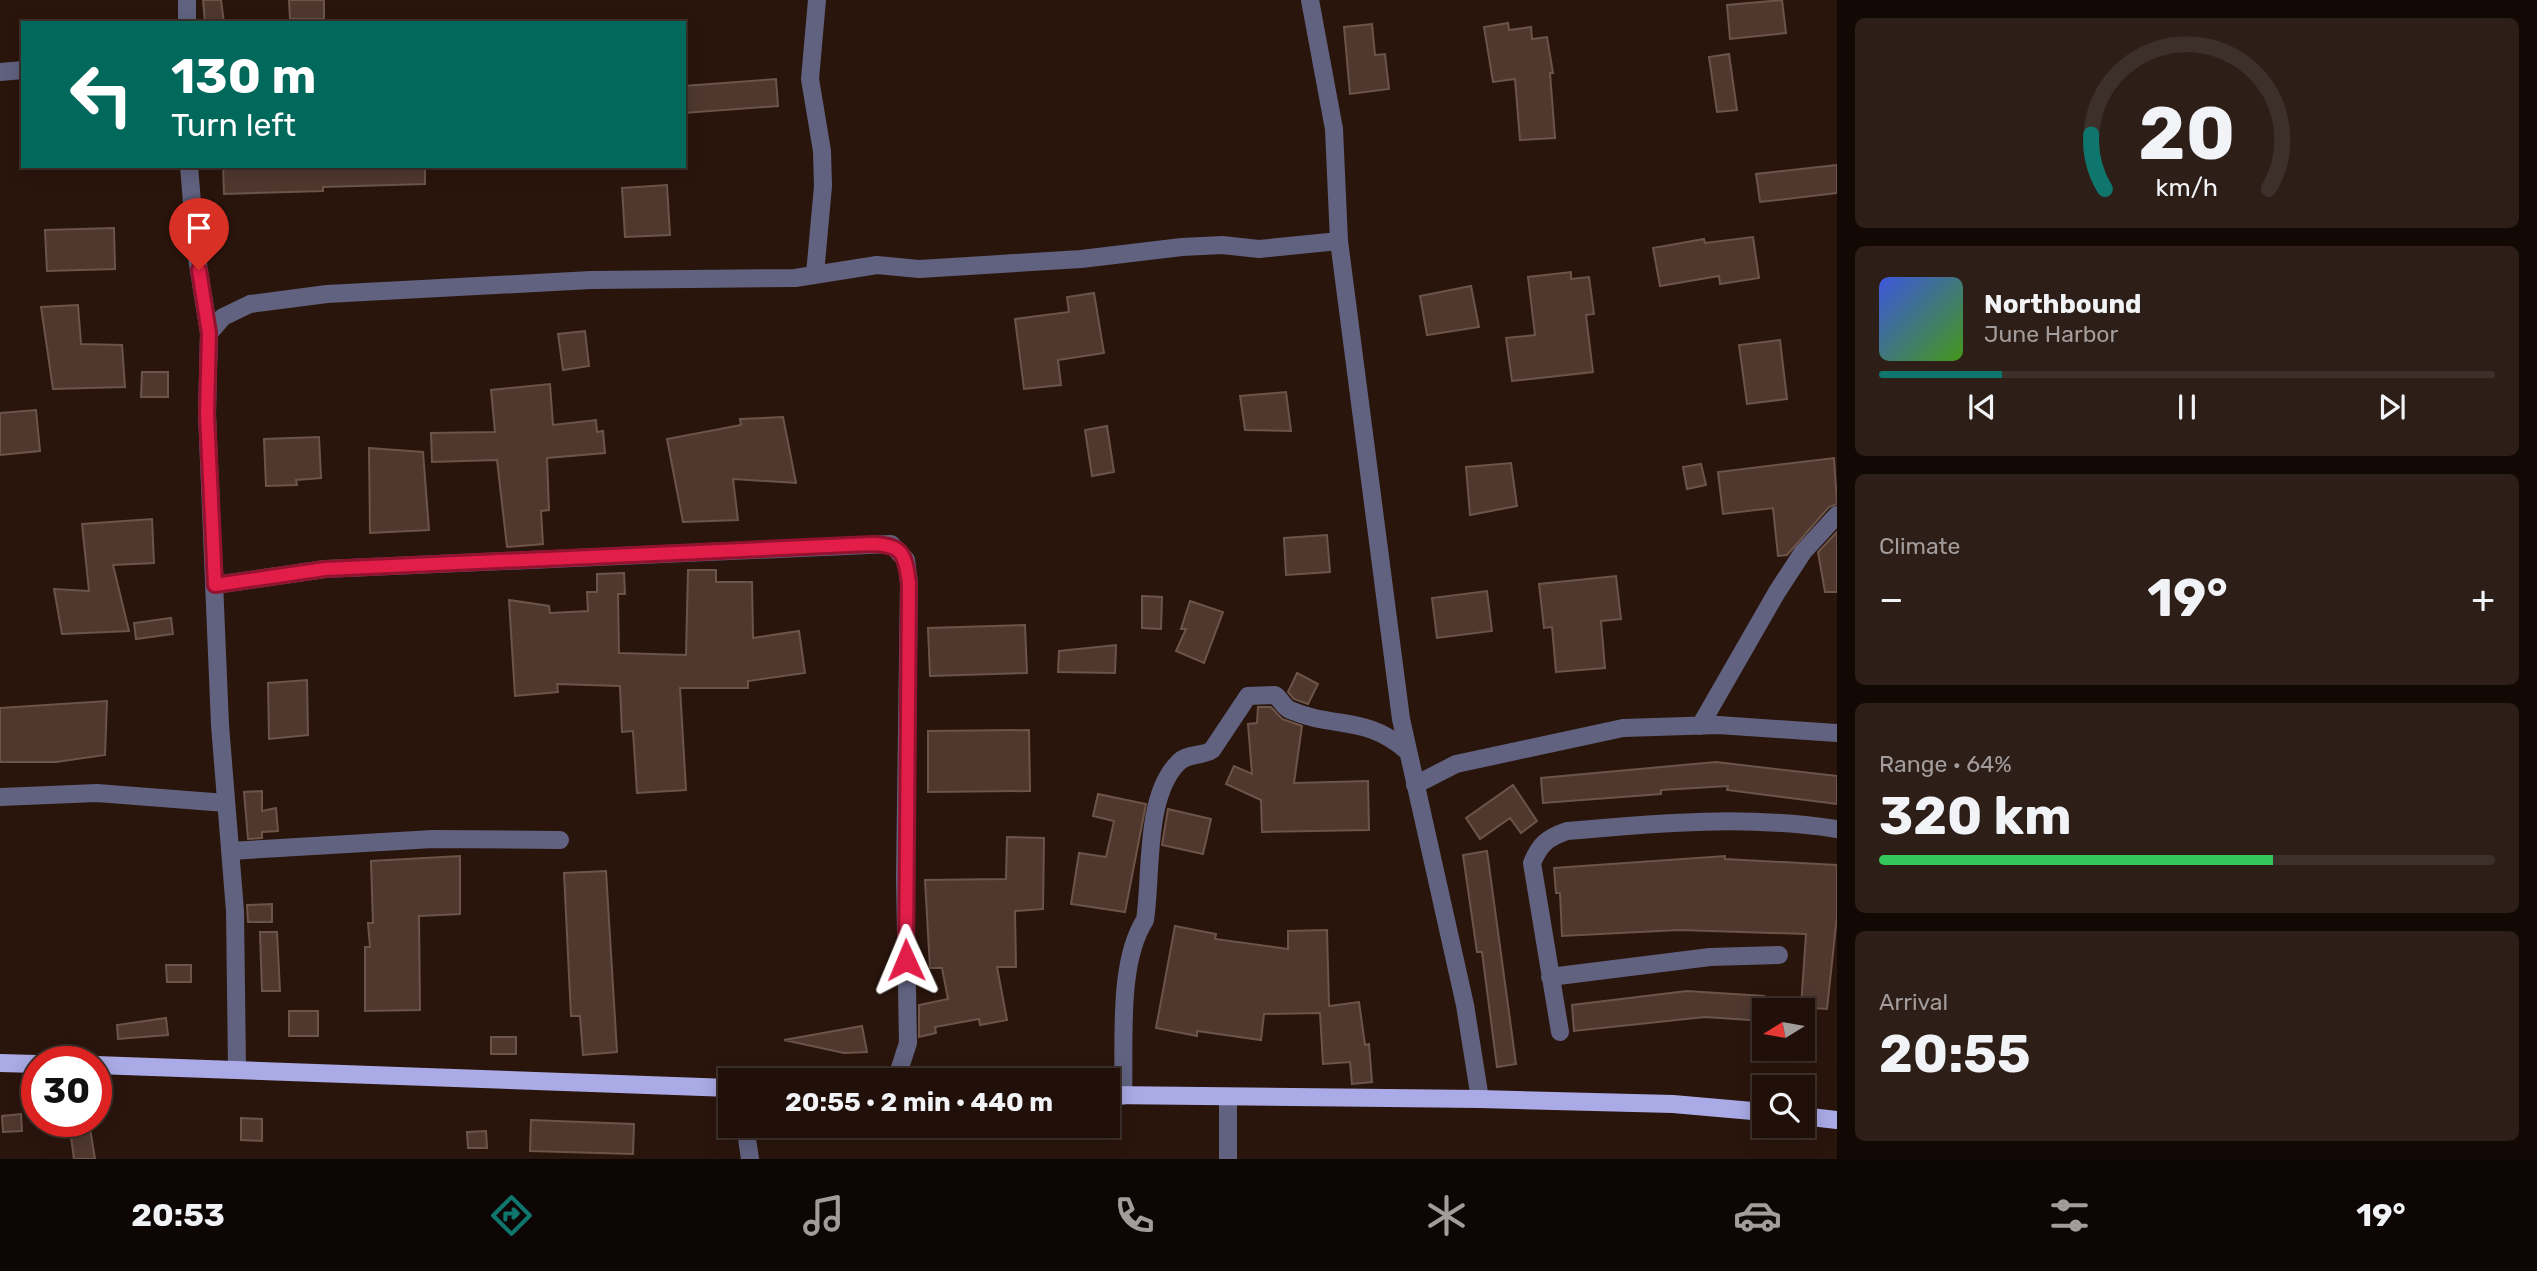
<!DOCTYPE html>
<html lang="en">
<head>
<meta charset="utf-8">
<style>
	:root { --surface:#201009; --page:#2d1e17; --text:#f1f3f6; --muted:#a29d9c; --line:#3d302a; --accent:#0f766e }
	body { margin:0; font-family:Rubik,sans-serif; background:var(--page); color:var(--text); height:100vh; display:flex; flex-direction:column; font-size:26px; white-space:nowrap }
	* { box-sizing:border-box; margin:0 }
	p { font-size:23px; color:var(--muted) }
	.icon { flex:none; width:38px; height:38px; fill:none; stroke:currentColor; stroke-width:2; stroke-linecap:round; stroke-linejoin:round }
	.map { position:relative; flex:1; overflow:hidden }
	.side { display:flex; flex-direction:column; gap:18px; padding:18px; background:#120905; width:700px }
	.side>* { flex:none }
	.guide { position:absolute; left:21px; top:21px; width:665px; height:147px; border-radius:0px; box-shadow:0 4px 18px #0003,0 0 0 2px var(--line); background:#00695c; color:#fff; overflow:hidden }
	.needle { width:46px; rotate:259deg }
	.tools { position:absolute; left:1752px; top:998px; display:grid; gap:14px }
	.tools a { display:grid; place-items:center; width:63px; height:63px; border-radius:0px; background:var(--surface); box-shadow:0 4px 18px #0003,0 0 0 2px var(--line); font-size:35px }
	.speed { position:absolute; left:21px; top:1046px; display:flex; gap:14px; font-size:35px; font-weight:700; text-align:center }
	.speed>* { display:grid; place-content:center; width:91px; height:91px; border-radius:50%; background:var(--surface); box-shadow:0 4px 18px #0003,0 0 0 2px var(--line); line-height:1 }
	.speed .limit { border:10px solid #d22; background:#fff; color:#111 }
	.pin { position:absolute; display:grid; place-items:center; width:60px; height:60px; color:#fff; margin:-72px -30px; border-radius:50% 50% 50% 0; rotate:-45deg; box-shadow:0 0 7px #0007 }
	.pin .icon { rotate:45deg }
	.me { position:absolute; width:77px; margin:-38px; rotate:359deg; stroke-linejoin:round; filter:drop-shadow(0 0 5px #0008) }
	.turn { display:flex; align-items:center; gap:24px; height:147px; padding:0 35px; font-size:32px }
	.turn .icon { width:91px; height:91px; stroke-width:2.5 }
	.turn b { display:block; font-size:49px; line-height:60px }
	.big { font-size:52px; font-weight:700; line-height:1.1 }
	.side .widget { flex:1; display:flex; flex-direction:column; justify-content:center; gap:10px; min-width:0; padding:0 24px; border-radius:10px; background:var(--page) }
	.side .dial { align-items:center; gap:0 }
	.dial svg { height:182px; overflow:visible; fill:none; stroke:var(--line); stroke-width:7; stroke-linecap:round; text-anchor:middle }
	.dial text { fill:var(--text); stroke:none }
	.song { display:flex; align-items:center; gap:21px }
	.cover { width:84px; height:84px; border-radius:10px; background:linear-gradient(135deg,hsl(230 70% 55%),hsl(100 70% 35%)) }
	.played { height:7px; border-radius:4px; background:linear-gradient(90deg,var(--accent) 20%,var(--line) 20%) }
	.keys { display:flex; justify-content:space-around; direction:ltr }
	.heat { display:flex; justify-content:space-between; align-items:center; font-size:38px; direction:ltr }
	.charge { height:10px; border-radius:5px; background:linear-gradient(90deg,#34c759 64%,var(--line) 0) }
	.trip { position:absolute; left:718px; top:1068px; width:402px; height:70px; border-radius:0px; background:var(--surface); box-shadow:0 4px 18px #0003,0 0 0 2px var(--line); font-weight:700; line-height:70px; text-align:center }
	.tab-bar { display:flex; height:112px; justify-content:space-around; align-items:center; background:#0d0604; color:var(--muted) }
	.tab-bar .icon { width:49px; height:49px }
	.tab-bar .current { color:var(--accent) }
	.tab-bar b { font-size:32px; color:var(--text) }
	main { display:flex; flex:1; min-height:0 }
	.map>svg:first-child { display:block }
	.building { fill:#50382f; stroke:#6d5449; stroke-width:2 }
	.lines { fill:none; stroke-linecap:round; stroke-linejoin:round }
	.minor { stroke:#61627f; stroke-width:18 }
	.major { stroke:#aaaae6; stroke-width:18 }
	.route-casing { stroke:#92132f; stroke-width:18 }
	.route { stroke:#e11d48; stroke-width:12 }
</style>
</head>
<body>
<main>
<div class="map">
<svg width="1837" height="1159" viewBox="0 0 1837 1159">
	<rect width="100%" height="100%" fill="#2a150c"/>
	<!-- building -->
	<path class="building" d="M203,0H221L224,23H205Z
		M289,0H324V19H290Z
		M1782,0L1786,33L1730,39L1727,5Z
		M1508,23L1509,30L1531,27L1532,39L1547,37L1553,73H1550L1555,138L1520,140L1515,79L1493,82L1484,27Z
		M1372,24L1375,55L1385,54L1389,89L1350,94L1344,27Z
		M1729,54L1737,110L1717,112L1709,57Z
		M776,79L778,106L684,113V86Z
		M1837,165V193L1760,202L1756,174Z
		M223,166H425V184L323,187V191L224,194Z
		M667,185L670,235L625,237L622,188Z
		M114,228L115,269L47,271L45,230Z
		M1753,237L1759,278L1720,284L1719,276L1660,286L1653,248L1704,239L1705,243Z
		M1571,272V279L1589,277L1594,314L1586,315L1593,372L1512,381L1506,338L1535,335L1528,277Z
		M1471,286L1479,327L1427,335L1420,296Z
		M1094,293L1104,353L1058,360L1061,385L1024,389L1015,319L1069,312L1067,297Z
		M78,305L81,344L122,345L125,387L53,389L41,307Z
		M585,331L589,366L563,370L558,334Z
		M1780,340L1787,399L1747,404L1739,345Z
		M142,372H168V397H141Z
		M550,384L553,425L596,420L597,432L603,431L605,453L547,458L549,510L541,511L543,544L507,547L497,460L432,462L431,433L495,432L491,390Z
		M1286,392L1291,431L1245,430L1240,396Z
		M36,410L40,451L0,455V413Z
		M783,417L796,483L733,479L738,520L683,522L667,439L741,425L740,419Z
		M1107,426L1114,472L1092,476L1085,430Z
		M319,437L321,478L296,480L297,485L266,486L264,439Z
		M369,448L423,452L429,530L370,533Z
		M1834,458L1837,504L1829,507L1787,555L1778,556L1773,508L1723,514L1718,472Z
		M1511,463L1517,506L1470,515L1466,467Z
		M1701,464L1706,485L1687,489L1683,467Z
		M152,519L154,563L113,565L129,631L62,634L54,589L89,591L82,524Z
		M1837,532V592H1825L1818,552Z
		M1327,535L1330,572L1286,575L1284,538Z
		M688,570H716V582H752L753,638L799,631L805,673L748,681V688H680L686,790L637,793L633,731L622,732L620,686L557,684L558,692L515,696L509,600L549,606L550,613L588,611L587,592H597V574L624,573L625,594H618L619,653L686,655Z
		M1616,576L1621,619L1601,621L1605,668L1556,672L1552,627L1544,628L1539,584Z
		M1487,591L1492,631L1437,638L1432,598Z
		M1142,596L1162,597L1161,629L1142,628Z
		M1190,601L1223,612L1204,663L1176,651L1186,629H1181Z
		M171,618L173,634L136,639L134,623Z
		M1025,625L1027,673L930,676L928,628Z
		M1116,645L1115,673L1058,672L1059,651Z
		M1297,673L1318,684L1308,704L1294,699L1288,692Z
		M307,680L308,735L269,739L268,683Z
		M107,701L105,755L56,762H0V708Z
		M1258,707H1271L1282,719L1302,726L1294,783L1368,781L1369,830L1262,832L1261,800L1226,784L1234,766L1252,774L1248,724L1257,723Z
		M1029,730L1030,791L928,792V731Z
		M1716,762L1837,776V804L1727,790L1728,786L1661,790V794L1543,803L1541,778Z
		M1513,785L1537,821L1521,833L1510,818L1480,839L1466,818Z
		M262,791V811L276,808L278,831L262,832V838L248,839L244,792Z
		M1098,794L1146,804L1125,912L1071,904L1079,853L1106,857L1114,821L1093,816Z
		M1168,809L1211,819L1203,854L1162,845Z
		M1007,837L1044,838L1043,909L1015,911L1016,967H997L1007,1020L980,1025L979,1019L935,1027L936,1033L919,1037V1005L948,999L942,968H930L925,880L1006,879Z
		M1487,851L1516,1064L1497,1067L1482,952H1477L1463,855Z
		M460,856V914L419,916L420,1010L365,1011V947H370L368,923H373L371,861Z
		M1725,856V859L1837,865V916L1827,1009L1801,1007L1806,934L1679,930L1562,936L1560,893H1556L1554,868Z
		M606,871L617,1052L583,1055L580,1016H571L564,873Z
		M272,904V922H248L247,905Z
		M1175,926L1216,934L1215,939L1288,949V931L1327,930L1329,1006L1359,1002L1365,1045L1369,1044L1372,1082L1352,1084L1350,1062L1323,1064L1320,1013L1264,1014L1261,1040L1197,1031V1036L1156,1028Z
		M260,932H277L280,991H262Z
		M166,965H191V982H167Z
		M1687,991L1764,996V1021L1705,1017L1574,1031L1572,1005Z
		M289,1011H318V1036H289Z
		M166,1018L168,1035L118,1039L117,1025Z
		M862,1026L867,1052L844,1053L784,1040Z
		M491,1037H516V1054H491Z
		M21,1114L22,1131L3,1132L2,1116Z
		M241,1118L262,1119V1141L241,1140Z
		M531,1120L634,1124L633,1154L530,1151Z
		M69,1122H89L95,1159H74Z
		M486,1131L487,1148H468L467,1132Z"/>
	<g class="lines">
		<!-- minor -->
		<path class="minor" d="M187,0V23
			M1310,0L1334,129L1339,241L1401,719L1465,1005L1480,1099
			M0,72L23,70
			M189,166L196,252L209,333L207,414L220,725L235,911L237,1068
			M815,274L823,186L822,151L810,79L817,0
			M209,333L223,317L250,304L327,294L591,280L795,278L877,265L919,269L1081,259L1182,247L1222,245L1259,249L1339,241
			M215,585L325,569L891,544L906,560L909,583L905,878L908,1043L896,1080
			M1700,726L1777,592L1803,552L1837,515
			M1415,785L1456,764L1623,728L1718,725L1837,733
			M0,797L97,793L226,803
			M230,851L433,839L560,840
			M1550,977L1710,957L1779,955
			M1560,1032L1532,863C1540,844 1547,838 1567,831C1658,823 1746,815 1837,829
			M1123,1096C1125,1044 1117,963 1145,920C1152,876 1144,797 1178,763C1187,753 1201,757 1212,750L1248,696L1275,695C1281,699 1283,707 1290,710C1334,729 1367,715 1407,751
			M745,1125L750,1159
			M1228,1159V1097"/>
		<!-- major -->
		<path class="major" d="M0,1063L37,1064
			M96,1065L730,1088
			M1108,1095L1480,1099L1673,1104L1764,1112
			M1802,1116L1837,1120"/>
	</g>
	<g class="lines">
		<defs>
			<path id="route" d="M199,270L209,333L207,414L215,585L325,569L872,544C903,545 905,554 909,583L906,960"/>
		</defs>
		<!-- route casing -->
		<use href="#route" class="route-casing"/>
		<!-- route -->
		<use href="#route" class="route"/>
	</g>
</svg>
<div class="tools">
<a><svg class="needle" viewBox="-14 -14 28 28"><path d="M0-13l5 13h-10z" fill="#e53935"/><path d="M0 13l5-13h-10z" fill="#a29d9c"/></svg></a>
<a><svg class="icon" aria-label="search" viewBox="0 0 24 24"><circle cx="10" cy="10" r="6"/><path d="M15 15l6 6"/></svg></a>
</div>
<div class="speed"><div class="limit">30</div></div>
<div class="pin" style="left:199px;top:270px;background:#d93025"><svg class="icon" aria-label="arrive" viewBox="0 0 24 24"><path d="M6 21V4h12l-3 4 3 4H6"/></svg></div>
<svg class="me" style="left:906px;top:960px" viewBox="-20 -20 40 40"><path d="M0-17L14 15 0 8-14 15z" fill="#e11d48" stroke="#fff" stroke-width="4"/></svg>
<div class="trip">20:55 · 2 min · 440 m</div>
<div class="guide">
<div class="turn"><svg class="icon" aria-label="left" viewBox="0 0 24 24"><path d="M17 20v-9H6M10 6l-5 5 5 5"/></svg><div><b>130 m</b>Turn left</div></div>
</div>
</div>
<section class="side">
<div class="widget dial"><svg viewBox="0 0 100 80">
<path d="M14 69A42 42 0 1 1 86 69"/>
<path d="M14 69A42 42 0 0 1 8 45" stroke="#0f766e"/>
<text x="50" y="56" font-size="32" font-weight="700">20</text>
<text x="50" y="72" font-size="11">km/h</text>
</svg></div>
<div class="widget">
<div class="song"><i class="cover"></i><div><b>Northbound</b><p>June Harbor</p></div></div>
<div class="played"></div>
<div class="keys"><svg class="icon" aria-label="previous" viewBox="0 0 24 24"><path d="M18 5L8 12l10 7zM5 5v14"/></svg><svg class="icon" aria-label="pause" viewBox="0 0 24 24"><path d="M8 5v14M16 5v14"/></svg><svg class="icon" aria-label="next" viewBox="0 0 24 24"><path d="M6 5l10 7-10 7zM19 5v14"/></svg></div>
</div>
<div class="widget"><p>Climate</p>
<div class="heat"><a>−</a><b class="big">19°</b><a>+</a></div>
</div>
<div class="widget"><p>Range · 64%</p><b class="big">320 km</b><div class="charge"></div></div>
<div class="widget"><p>Arrival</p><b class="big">20:55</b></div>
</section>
</main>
<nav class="tab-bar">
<b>20:53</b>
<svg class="icon current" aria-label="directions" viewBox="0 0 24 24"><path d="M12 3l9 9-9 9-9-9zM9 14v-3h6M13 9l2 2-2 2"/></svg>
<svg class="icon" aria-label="music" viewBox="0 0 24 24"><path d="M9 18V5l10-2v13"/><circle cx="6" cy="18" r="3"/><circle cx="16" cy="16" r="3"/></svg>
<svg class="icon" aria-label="phone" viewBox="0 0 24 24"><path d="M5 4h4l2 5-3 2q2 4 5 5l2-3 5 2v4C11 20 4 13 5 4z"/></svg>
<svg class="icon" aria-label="climate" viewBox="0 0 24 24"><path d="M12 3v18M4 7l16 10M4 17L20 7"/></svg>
<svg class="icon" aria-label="car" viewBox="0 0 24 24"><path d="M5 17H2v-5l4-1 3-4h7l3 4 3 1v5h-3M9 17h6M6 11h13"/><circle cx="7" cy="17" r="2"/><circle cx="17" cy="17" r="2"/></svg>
<svg class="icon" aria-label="filters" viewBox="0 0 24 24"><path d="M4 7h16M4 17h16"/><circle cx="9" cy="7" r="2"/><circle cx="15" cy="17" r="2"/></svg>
<b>19°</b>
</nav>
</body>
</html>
